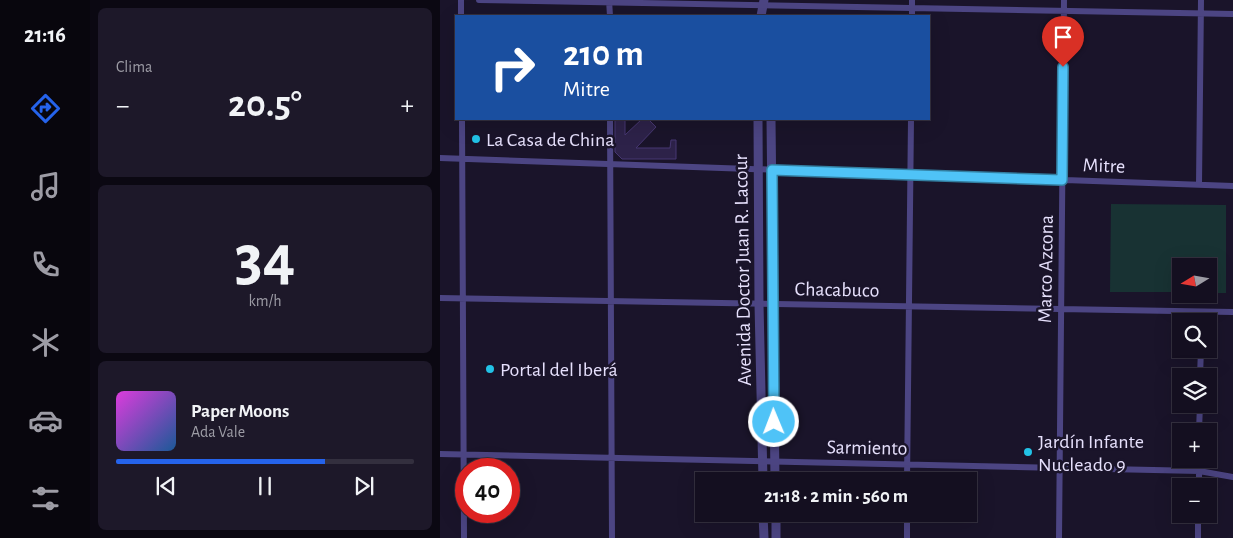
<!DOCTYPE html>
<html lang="es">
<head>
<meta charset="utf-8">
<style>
	:root { --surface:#140f20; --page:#1d1829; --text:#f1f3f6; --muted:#9d9ca5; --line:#332f3e; --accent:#2563eb }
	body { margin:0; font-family:"Alegreya Sans",sans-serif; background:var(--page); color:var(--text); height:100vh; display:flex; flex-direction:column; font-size:19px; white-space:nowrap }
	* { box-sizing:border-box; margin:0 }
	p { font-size:16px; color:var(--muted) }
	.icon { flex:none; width:28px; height:28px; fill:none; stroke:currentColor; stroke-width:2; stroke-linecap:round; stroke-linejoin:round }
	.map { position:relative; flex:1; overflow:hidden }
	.details { display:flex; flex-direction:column; gap:8px; padding:8px; background:#0b0812; width:350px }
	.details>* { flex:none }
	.top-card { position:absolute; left:15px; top:15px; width:475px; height:105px; border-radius:0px; box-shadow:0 5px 20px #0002,0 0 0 1px var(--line); background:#1a4fa0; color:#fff; overflow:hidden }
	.needle { width:32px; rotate:259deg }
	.controls { position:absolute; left:732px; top:258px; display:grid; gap:10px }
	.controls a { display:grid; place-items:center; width:45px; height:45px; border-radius:0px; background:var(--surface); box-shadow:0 5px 20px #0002,0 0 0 1px var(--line); font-size:25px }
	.speed { position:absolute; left:15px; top:458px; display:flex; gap:10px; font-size:25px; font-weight:700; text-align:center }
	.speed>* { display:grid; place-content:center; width:65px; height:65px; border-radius:50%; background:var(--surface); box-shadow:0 5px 20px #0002,0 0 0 1px var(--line); line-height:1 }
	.speed .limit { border:8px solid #d22; background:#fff; color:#111 }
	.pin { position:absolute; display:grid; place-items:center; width:42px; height:42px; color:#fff; margin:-51px -21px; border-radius:50% 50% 50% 0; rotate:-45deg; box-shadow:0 0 5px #0007 }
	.pin .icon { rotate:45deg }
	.me { position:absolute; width:55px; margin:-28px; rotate:359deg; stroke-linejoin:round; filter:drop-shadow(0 0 4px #0008) }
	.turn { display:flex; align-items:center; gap:18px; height:105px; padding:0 25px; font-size:22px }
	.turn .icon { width:65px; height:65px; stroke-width:2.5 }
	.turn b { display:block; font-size:35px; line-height:42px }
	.big { font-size:38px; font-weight:700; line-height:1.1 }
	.details .widget { flex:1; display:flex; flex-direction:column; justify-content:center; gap:8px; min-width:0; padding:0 18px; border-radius:8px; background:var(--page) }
	.details .dial { align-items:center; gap:0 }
	.dial b { font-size:65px; line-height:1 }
	.song { display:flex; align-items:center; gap:15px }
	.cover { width:60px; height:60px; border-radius:8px; background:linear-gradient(135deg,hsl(300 70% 55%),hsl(210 70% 35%)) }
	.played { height:5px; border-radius:2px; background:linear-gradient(90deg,var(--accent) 70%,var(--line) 70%) }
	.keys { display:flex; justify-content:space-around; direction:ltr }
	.heat { display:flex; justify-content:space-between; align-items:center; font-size:28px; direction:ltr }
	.trip { position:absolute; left:255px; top:472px; width:282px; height:50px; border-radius:0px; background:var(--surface); box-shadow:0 5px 20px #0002,0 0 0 1px var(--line); font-weight:700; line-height:50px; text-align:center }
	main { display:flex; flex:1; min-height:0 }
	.tabs { display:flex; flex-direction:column; width:90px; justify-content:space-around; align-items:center; background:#08060d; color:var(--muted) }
	.tabs .icon { width:35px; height:35px }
	.tabs .active { color:var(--accent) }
	.tabs b { font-size:22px; color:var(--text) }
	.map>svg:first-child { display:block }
	.green { fill:#183233 }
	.building { fill:#2d2249; stroke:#473772 }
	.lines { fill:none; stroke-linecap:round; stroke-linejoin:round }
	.minor { stroke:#4c4583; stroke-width:6 }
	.tertiary { stroke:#4c4583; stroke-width:9 }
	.route-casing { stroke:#337fa1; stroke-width:12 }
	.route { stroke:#4fc3f7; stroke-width:9 }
	.poi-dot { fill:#22c2e6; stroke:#1a142a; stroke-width:2 }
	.labels { text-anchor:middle; stroke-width:5; stroke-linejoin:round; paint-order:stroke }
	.poi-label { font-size:20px; fill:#e6e0fc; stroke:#1a142a; text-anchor:start }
	.street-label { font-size:20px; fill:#e6e0fc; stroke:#1a142a }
</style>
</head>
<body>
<main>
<nav class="tabs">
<b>21:16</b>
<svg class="icon active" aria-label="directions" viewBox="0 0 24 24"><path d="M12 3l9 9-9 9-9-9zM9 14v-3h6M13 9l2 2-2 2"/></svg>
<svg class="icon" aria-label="music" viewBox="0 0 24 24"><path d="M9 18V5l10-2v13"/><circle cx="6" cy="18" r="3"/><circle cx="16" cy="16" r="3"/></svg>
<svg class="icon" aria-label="phone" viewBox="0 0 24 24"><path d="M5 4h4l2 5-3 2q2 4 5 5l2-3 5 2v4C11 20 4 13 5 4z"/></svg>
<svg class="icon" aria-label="climate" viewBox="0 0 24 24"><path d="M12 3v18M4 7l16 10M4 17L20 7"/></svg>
<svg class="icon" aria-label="car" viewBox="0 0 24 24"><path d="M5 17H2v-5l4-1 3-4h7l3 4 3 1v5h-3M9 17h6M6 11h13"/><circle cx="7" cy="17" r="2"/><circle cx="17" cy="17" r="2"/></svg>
<svg class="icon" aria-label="filters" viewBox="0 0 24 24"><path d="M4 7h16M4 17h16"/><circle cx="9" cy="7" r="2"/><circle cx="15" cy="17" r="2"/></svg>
</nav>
<section class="details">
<div class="widget"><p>Clima</p>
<div class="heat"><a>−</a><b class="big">20.5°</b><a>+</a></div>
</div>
<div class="widget dial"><b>34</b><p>km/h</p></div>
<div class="widget">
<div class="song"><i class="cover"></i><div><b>Paper Moons</b><p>Ada Vale</p></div></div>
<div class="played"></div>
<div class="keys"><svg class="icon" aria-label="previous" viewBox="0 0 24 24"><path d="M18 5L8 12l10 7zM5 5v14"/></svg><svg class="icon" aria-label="pause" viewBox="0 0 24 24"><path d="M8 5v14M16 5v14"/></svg><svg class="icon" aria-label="next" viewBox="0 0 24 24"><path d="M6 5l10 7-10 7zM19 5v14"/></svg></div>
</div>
</section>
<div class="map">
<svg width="793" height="538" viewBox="0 0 793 538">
	<rect width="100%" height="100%" fill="#1a142a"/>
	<!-- green -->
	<path class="green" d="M671,204L786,205V293H769V266H741V292H670Z"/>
	<!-- building -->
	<path class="building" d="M175,119H185V135L202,119H208L216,127L196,148H230L231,140H236V159H182L175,152Z"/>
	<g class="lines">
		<!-- minor -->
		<path class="minor" d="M21,0V16
			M39,0L793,14
			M169,0L170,16
			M472,16V0
			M22,119L24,538
			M170,119L172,538
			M0,158L793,186
			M759,184L761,0
			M0,298L793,312
			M761,321V312
			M760,376L761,349
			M759,431L760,404
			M0,454L759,471L793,477
			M467,481L471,119
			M759,486V459
			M467,538V514
			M619,538L624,0
			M758,538V514"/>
		<!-- tertiary -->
		<path class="tertiary" d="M321,16L324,0
			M318,119L319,304L323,481
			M331,119L335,481
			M323,514L324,538
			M336,514V538"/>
	</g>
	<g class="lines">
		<defs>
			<path id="route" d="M334,422L332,170L622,180L623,67"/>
		</defs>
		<!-- route casing -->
		<use href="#route" class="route-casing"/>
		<!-- route -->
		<use href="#route" class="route"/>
	</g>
	<!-- markers -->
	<g class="poi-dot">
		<circle cx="36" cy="139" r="5"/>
		<circle cx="50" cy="369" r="5"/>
		<circle cx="588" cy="452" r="5"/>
	</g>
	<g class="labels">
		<!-- poi labels -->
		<g class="poi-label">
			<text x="46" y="146">La Casa de China</text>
			<text x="60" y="376">Portal del Iberá</text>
			<text x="598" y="448">Jardín Infante<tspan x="598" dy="23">Nucleado 9</tspan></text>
		</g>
		<!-- street labels -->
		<g class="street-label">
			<text transform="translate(664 165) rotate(2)" y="7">Mitre</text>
			<text transform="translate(605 269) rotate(-89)" y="7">Marco Azcona</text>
			<text transform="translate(302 270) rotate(-91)" y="7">Avenida Doctor Juan R. Lacour</text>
			<text transform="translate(397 289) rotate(1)" y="7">Chacabuco</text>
			<text transform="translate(427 447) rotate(1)" y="7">Sarmiento</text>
		</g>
	</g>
</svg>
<div class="controls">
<a><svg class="needle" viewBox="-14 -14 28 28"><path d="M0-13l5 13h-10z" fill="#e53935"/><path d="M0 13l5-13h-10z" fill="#9d9ca5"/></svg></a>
<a><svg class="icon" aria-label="search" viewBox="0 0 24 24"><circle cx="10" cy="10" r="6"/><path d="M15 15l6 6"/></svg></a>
<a><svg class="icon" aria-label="layers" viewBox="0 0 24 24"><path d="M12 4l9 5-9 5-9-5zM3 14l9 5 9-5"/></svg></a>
<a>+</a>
<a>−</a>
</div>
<div class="speed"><div class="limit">40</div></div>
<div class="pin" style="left:623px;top:67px;background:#d93025"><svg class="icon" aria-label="arrive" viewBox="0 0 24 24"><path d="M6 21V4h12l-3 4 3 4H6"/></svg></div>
<svg class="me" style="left:334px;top:422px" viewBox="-20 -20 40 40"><circle r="17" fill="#4fc3f7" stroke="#fff" stroke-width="3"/><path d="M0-11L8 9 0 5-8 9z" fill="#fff"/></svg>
<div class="trip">21:18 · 2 min · 560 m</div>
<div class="top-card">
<div class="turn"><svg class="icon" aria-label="right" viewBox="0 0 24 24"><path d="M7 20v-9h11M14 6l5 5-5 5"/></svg><div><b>210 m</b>Mitre</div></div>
</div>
</div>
</main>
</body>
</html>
